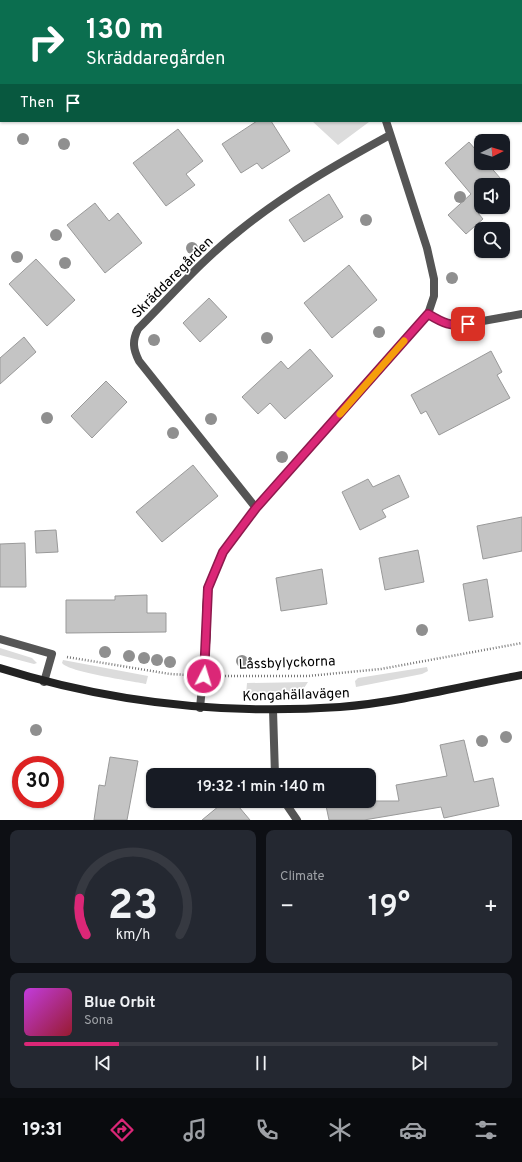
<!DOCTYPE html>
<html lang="en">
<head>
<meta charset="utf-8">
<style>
	:root { --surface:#171b24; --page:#242831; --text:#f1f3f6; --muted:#9ea1a6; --line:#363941; --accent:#db2777 }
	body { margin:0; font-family:Overpass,sans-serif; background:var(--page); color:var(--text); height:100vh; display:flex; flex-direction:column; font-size:15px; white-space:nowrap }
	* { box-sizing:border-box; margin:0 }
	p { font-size:13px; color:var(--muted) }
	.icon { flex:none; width:22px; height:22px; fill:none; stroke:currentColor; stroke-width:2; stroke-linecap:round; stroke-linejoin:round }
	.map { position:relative; height:820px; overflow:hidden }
	.drawer { display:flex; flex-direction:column; gap:10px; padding:10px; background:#0d0f14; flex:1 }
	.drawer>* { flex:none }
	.banner { position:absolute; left:0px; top:0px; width:522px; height:122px; box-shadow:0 1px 3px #0004; background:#0b6e4f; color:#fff; overflow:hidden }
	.needle { width:26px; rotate:85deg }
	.fabs { position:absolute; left:474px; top:134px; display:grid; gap:8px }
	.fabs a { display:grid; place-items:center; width:36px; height:36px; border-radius:8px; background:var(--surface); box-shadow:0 1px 3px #0004; font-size:20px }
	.speed { position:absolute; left:12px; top:756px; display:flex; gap:8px; font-size:20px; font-weight:700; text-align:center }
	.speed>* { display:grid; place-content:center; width:52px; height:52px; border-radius:50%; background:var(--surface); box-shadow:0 1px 3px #0004; line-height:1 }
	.speed .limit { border:6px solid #d22; background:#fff; color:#111 }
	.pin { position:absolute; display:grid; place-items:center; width:34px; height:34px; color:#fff; margin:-17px; border-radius:8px; box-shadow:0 2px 6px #0006 }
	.me { position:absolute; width:44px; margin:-22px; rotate:5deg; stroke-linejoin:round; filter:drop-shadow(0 0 3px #0008) }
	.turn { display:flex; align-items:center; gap:14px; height:84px; padding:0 20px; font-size:18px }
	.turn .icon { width:52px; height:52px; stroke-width:2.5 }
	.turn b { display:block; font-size:28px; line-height:34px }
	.then { display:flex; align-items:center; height:38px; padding:0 20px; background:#0003; gap:8px; font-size:15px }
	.big { font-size:30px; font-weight:600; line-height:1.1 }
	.drawer .card { flex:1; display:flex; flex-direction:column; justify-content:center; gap:6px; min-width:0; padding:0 14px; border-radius:8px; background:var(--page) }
	.drawer .dial { align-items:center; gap:0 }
	.dial svg { height:104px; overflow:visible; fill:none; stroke:var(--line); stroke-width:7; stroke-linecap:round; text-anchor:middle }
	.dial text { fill:var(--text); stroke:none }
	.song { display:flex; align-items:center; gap:12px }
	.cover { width:48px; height:48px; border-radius:6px; background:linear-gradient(135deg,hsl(290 70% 55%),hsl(350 70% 35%)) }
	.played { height:4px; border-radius:2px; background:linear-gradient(90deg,var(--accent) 20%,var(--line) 20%) }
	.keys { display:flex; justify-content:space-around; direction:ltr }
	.heat { display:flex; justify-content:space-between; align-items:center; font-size:22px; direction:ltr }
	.drawer .tiles { flex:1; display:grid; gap:10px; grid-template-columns:1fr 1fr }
	.card:last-child { grid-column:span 2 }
	.trip { position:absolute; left:146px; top:768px; width:230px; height:40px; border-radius:8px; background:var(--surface); box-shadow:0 1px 3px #0004; font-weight:600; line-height:40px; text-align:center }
	.tabs { display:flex; height:64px; justify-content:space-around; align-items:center; background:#090b0e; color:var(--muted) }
	.tabs .icon { width:28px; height:28px }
	.tabs .active { color:var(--accent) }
	.tabs b { font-size:18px; color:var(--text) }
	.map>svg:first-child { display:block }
	.green { fill:#dcdcdc }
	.building { fill:#c4c4c4; stroke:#999 }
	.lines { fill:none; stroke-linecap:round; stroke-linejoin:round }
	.path { stroke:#777; stroke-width:2.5; stroke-dasharray:1 2; stroke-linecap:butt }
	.street { stroke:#555; stroke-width:8 }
	.secondary { stroke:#222; stroke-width:8 }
	.tree { fill:#8f8f8f }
	.route-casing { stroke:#8e194d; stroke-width:10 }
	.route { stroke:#db2777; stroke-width:7 }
	.slow { stroke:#f59e0b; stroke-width:7 }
	.labels { text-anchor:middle; stroke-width:3.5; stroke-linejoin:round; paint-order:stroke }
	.street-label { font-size:14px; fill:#000; stroke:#fff }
</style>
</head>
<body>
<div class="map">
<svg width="522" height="820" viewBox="0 0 522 820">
	<rect width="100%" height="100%" fill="#fff"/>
	<!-- green -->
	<path class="green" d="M211,0H328V1H211Z
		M312,121H369V122L338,145Z
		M0,648L32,658L37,663L34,664L0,655Z
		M63,660L148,676L146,684C132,681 68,672 62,663Z
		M427,667L428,671L422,674L356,687L355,681L358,678Z
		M308,682L302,691L246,695L247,683Z"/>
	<!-- building -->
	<path class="building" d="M257,121H271L290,151L262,169L257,163L241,173L222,144Z
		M178,129L203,161L186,174L195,185L166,206L133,163Z
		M469,142L481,156V163H487L508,187L503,191V185H481V207H485L478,213L483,219L466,234L448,215L471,194L445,163Z
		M329,194L343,217L304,242L289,220Z
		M95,203L109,221L118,213L142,243L105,273L67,225Z
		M36,259L75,300L47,326L9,284Z
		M349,265L377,300L332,338L304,303Z
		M209,298L227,317L200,342L183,323Z
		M24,337L36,352L0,384V358Z
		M310,349L333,376L285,419L270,403L258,414L242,397L281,361L288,369Z
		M491,351L502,372L497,375L510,398L439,435L426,411L421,414L411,395Z
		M106,381L127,402L92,438L71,416Z
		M193,465L218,496L162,542L136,512Z
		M399,475L409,497L382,510L386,517L360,530L342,492L368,479L373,487Z
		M522,517V551L483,559L477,526Z
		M56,530L58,552L36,553L35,531Z
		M25,543L26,587H0V544Z
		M418,550L424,582L385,590L379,558Z
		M322,569L327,604L281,611L276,578Z
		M487,579L493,617L469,621L463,584Z
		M147,595V613H166V632L66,633V600H115V596Z
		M464,740L474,782L493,778L499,806L444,818L441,807L364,820H329L325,801H399L396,785L447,776L440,745Z
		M110,757L138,761L127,820H94L99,785L105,786Z
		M225,801H234L250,820H202Z"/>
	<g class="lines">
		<!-- path -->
		<path class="path" d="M67,657L170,674L188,675
			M219,676H308L381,669L522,643"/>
		<!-- street -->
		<path class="street" d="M347,0V1
			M0,83H1
			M428,314L440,321L455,326L522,314
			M256,508L139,361C133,349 132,341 138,329C171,296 202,260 239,231C286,193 337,164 390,135
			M0,639L52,654L44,682
			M200,708L207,634L206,608L208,588L223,552L256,508L428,314L434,296V279L427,248L386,121
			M273,710L275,775
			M284,801L297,820"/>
		<!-- secondary -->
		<path class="secondary" d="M0,668C111,703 224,715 340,707C401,702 462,686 522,675"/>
	</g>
	<!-- trees -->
	<g class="tree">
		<circle cx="23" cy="139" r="6"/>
		<circle cx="64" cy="144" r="6"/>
		<circle cx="460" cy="197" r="6"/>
		<circle cx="366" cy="220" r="6"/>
		<circle cx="56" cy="235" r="6"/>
		<circle cx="192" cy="248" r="6"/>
		<circle cx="17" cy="257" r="6"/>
		<circle cx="65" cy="263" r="6"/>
		<circle cx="452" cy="278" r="6"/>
		<circle cx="379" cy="332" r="6"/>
		<circle cx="267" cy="338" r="6"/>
		<circle cx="154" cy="340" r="6"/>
		<circle cx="47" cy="418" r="6"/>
		<circle cx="211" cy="419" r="6"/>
		<circle cx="173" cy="433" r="6"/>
		<circle cx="282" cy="457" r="6"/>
		<circle cx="422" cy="630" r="6"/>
		<circle cx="105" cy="652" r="6"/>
		<circle cx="129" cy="656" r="6"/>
		<circle cx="144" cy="658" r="6"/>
		<circle cx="157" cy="660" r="6"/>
		<circle cx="242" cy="661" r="6"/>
		<circle cx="170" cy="662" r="6"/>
		<circle cx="36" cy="730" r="6"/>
		<circle cx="506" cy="737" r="6"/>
		<circle cx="482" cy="741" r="6"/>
	</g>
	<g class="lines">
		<defs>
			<path id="route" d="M204,676L208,588L223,552L256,508L428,314C443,323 451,327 468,324"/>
		</defs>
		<!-- route casing -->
		<use href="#route" class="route-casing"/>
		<!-- route -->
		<use href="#route" class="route"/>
		<!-- slow -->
		<path class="slow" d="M340,414L404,341"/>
	</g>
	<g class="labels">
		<!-- street labels -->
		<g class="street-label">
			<text transform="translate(172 277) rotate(-45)" y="5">Skräddaregården</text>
			<text transform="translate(287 662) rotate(-2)" y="5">Låssbylyckorna</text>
			<text transform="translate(296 694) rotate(-2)" y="5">Kongahällavägen</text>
		</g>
	</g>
</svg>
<div class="fabs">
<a><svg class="needle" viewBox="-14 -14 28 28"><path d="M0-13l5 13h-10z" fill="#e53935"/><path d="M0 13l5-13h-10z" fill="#9ea1a6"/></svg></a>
<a><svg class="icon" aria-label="sound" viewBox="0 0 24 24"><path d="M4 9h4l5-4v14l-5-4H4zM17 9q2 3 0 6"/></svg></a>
<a><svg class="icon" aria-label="search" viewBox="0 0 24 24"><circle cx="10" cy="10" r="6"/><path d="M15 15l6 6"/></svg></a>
</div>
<div class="speed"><div class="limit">30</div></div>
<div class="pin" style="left:468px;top:324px;background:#d93025"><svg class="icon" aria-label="arrive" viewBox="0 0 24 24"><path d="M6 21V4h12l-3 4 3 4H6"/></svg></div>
<svg class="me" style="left:204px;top:676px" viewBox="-20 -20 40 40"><circle r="17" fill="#db2777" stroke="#fff" stroke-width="3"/><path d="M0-11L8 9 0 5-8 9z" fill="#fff"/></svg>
<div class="trip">19:32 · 1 min · 140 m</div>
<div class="banner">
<div class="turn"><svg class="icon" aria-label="right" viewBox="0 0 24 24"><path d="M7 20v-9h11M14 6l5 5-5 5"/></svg><div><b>130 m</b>Skräddaregården</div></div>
<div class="then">Then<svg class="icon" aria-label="arrive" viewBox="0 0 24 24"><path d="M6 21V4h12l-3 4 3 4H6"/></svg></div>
</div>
</div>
<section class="drawer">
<div class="tiles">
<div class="card dial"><svg viewBox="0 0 100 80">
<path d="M14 69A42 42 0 1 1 86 69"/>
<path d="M14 69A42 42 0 0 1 9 41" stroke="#db2777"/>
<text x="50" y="56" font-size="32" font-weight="700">23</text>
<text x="50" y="72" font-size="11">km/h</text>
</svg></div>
<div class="card"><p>Climate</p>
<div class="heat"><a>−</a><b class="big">19°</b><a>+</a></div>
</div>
<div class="card">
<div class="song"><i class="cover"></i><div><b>Blue Orbit</b><p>Sona</p></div></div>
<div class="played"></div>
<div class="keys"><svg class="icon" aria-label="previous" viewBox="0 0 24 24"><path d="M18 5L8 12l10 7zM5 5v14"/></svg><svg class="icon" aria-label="pause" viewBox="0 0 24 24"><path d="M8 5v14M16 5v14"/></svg><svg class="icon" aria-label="next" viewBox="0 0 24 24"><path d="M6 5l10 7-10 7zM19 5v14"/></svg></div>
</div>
</div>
</section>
<nav class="tabs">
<b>19:31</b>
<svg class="icon active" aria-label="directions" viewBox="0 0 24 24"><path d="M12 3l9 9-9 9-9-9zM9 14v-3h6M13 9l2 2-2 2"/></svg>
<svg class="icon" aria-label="music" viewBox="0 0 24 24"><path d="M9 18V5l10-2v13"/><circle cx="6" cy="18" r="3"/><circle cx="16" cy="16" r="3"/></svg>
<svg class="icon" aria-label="phone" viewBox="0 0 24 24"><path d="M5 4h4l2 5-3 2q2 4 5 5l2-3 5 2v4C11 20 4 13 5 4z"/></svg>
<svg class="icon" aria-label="climate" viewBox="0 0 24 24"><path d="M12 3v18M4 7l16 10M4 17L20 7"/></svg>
<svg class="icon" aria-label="car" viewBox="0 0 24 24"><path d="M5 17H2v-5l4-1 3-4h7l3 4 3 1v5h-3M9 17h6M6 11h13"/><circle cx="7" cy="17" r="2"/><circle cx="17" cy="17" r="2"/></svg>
<svg class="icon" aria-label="filters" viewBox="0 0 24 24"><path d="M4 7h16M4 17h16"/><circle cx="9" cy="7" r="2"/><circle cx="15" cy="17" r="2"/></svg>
</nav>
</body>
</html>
